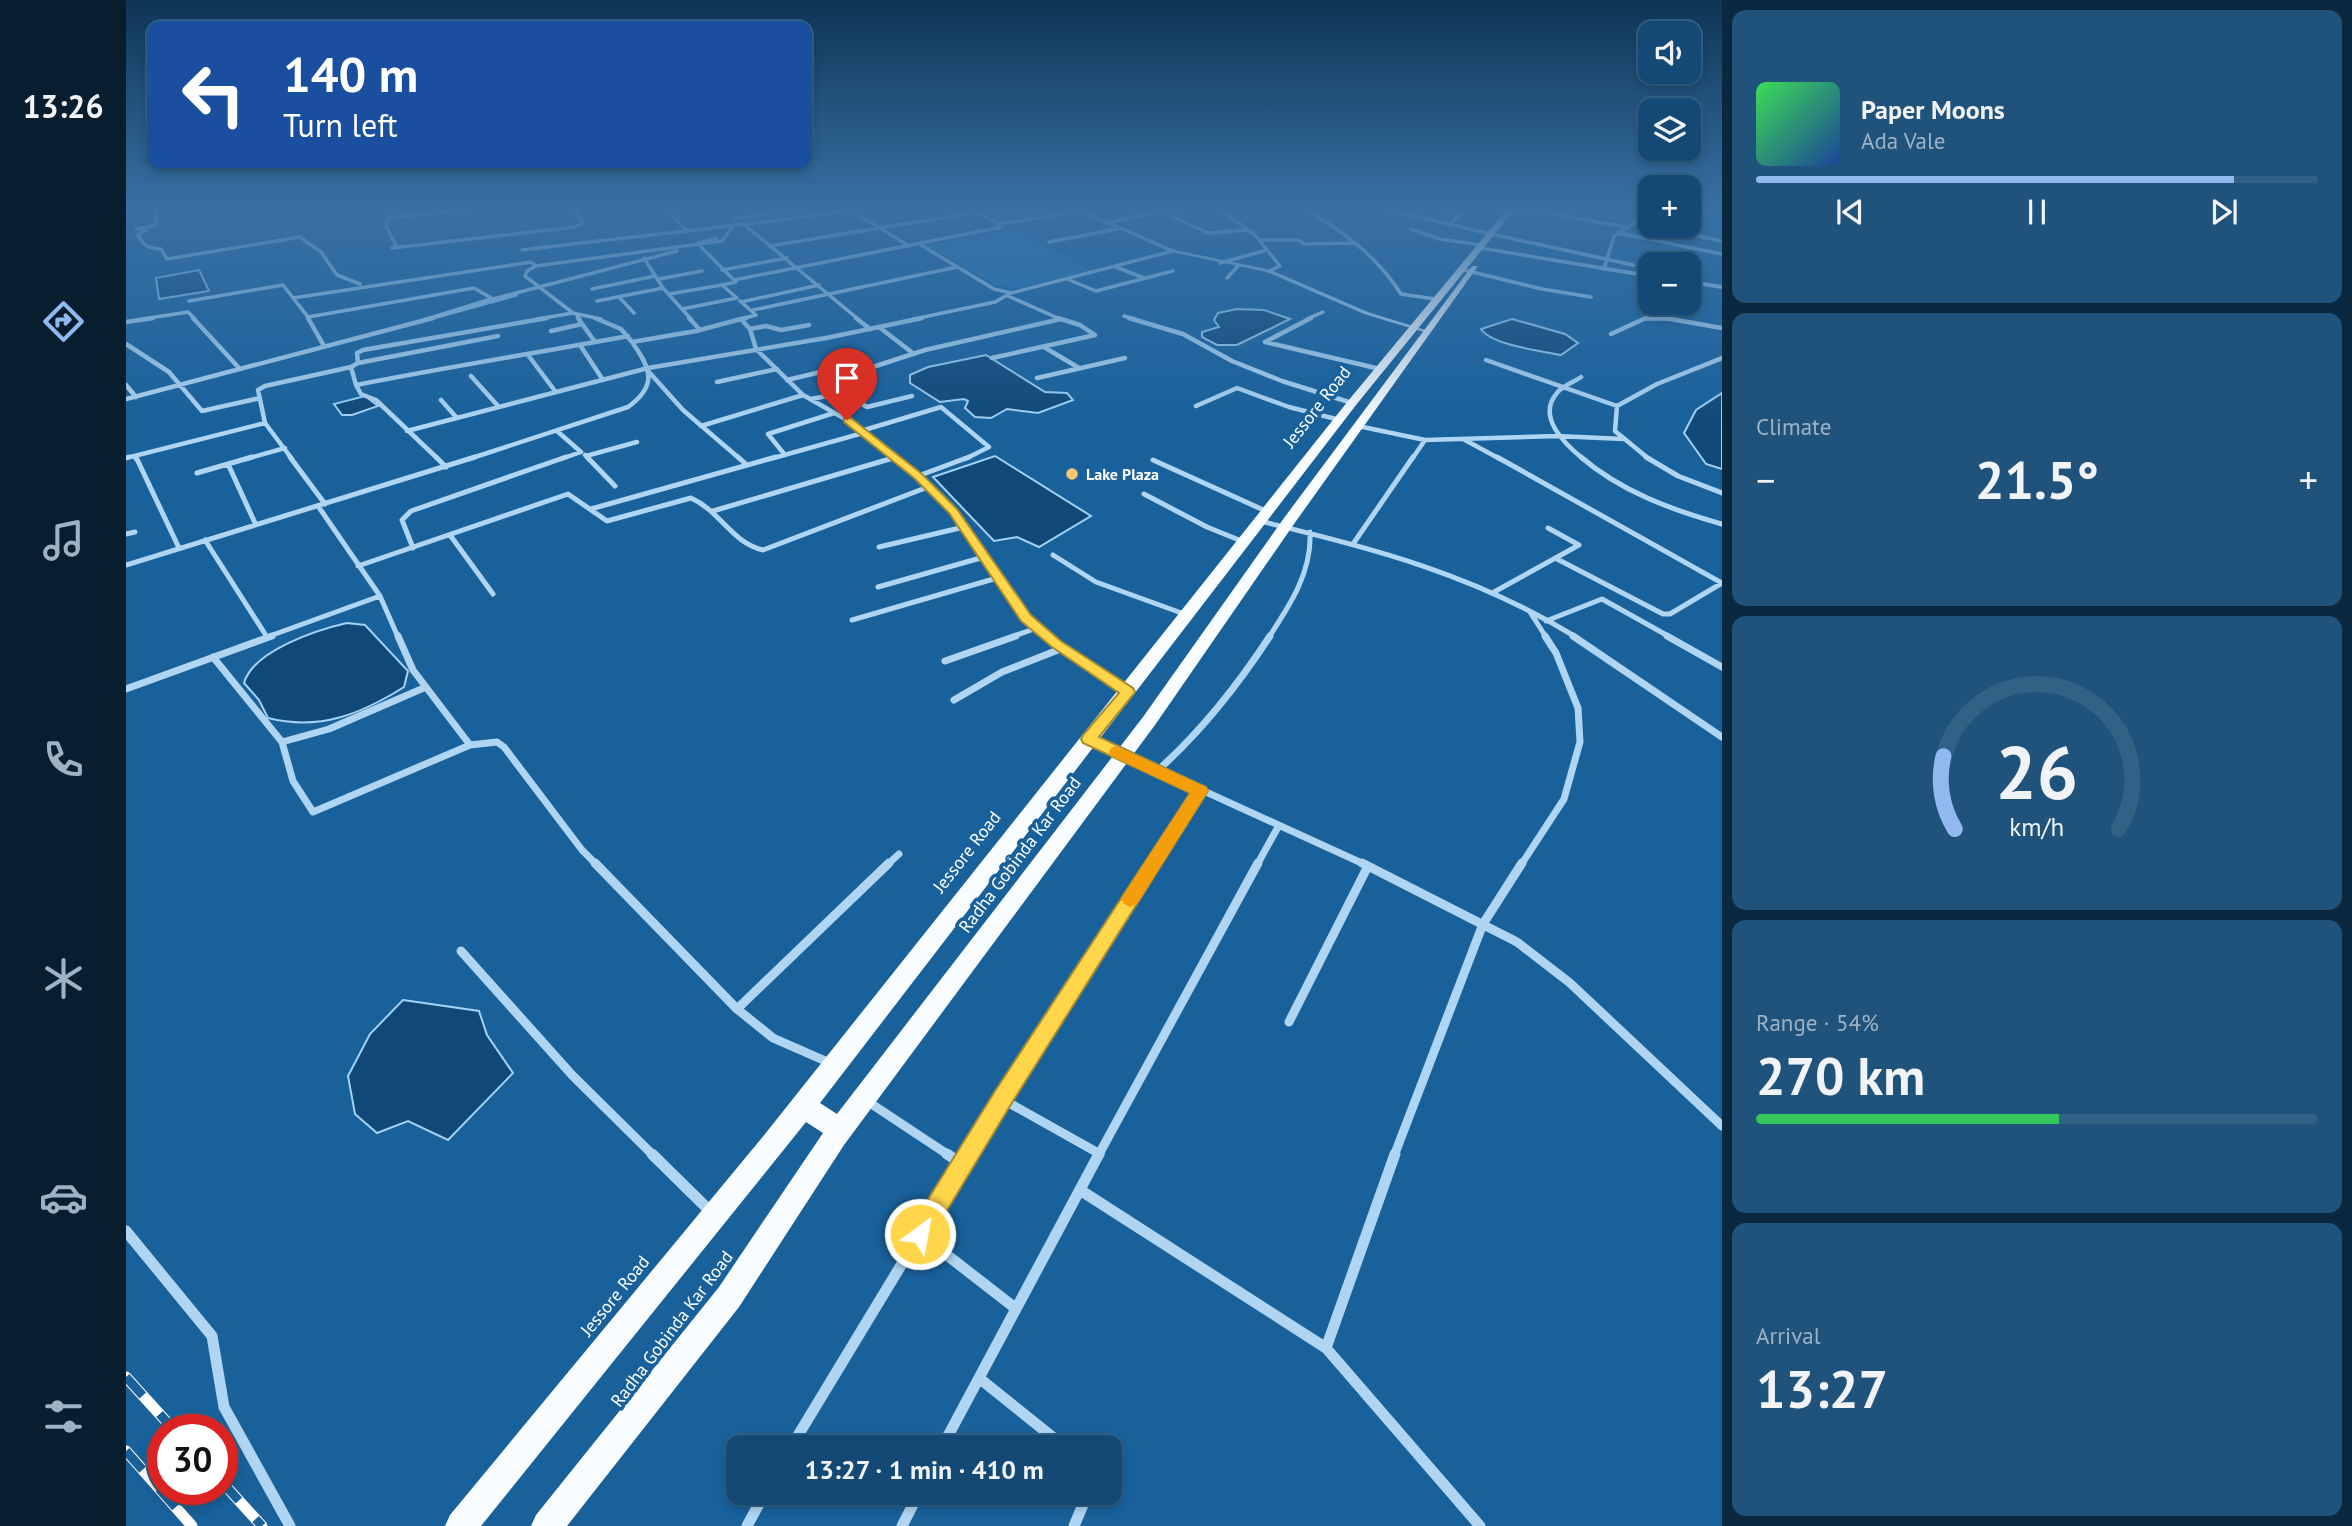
<!DOCTYPE html>
<html lang="en">
<head>
<meta charset="utf-8">
<style>
	:root { --surface:#134974; --page:#20537c; --text:#f1f3f6; --muted:#9db2c5; --line:#326186; --accent:#90b9f0 }
	body { margin:0; font-family:"PT Sans",sans-serif; background:var(--page); color:var(--text); height:100vh; display:flex; flex-direction:column; font-size:26px; white-space:nowrap }
	* { box-sizing:border-box; margin:0 }
	p { font-size:23px; color:var(--muted) }
	.icon { flex:none; width:38px; height:38px; fill:none; stroke:currentColor; stroke-width:2; stroke-linecap:round; stroke-linejoin:round }
	.map { position:relative; flex:1; overflow:hidden }
	.sheet { display:flex; flex-direction:column; gap:10px; padding:10px; background:#0a2840; width:630px }
	.sheet>* { flex:none }
	.banner { position:absolute; left:21px; top:21px; width:665px; height:147px; border-radius:14px; box-shadow:0 4px 10px #0003,0 0 0 2px var(--line); background:#1a4fa0; color:#fff; overflow:hidden }
	.buttons { position:absolute; left:1512px; top:21px; display:grid; gap:14px }
	.buttons a { display:grid; place-items:center; width:63px; height:63px; border-radius:14px; background:var(--surface); box-shadow:0 4px 10px #0003,0 0 0 2px var(--line); font-size:35px }
	.speed { position:absolute; left:21px; top:1414px; display:flex; gap:14px; font-size:35px; font-weight:700; text-align:center }
	.speed>* { display:grid; place-content:center; width:91px; height:91px; border-radius:50%; background:var(--surface); box-shadow:0 4px 10px #0003,0 0 0 2px var(--line); line-height:1 }
	.speed .limit { border:10px solid #d22; background:#fff; color:#111 }
	.pin { position:absolute; display:grid; place-items:center; width:60px; height:60px; color:#fff; margin:-72px -30px; border-radius:50% 50% 50% 0; rotate:-45deg; box-shadow:0 0 7px #0007 }
	.pin .icon { rotate:45deg }
	.me { position:absolute; width:77px; margin:-38px; rotate:32deg; stroke-linejoin:round; filter:drop-shadow(0 0 5px #0008) }
	.turn { display:flex; align-items:center; gap:24px; height:147px; padding:0 21px; font-size:32px }
	.turn .icon { width:91px; height:91px; stroke-width:2.5 }
	.turn b { display:block; font-size:49px; line-height:60px }
	.big { font-size:52px; font-weight:800; line-height:1.1 }
	.sheet .tile { flex:1; display:flex; flex-direction:column; justify-content:center; gap:10px; min-width:0; padding:0 24px; border-radius:14px; background:var(--page) }
	.sheet .dial { align-items:center; gap:0 }
	.dial svg { height:182px; overflow:visible; fill:none; stroke:var(--line); stroke-width:7; stroke-linecap:round; text-anchor:middle }
	.dial text { fill:var(--text); stroke:none }
	.song { display:flex; align-items:center; gap:21px }
	.cover { width:84px; height:84px; border-radius:10px; background:linear-gradient(135deg,hsl(130 70% 55%),hsl(220 70% 35%)) }
	.played { height:7px; border-radius:4px; background:linear-gradient(90deg,var(--accent) 85%,var(--line) 85%) }
	.keys { display:flex; justify-content:space-around; direction:ltr }
	.heat { display:flex; justify-content:space-between; align-items:center; font-size:38px; direction:ltr }
	.charge { height:10px; border-radius:5px; background:linear-gradient(90deg,#34c759 54%,var(--line) 0) }
	.trip { position:absolute; left:600px; top:1435px; width:396px; height:70px; border-radius:14px; background:var(--surface); box-shadow:0 4px 10px #0003,0 0 0 2px var(--line); font-weight:800; line-height:70px; text-align:center }
	main { display:flex; flex:1; min-height:0 }
	.menu { display:flex; flex-direction:column; width:126px; justify-content:space-around; align-items:center; background:#081d2e; color:var(--muted) }
	.menu .icon { width:49px; height:49px }
	.menu .active { color:var(--accent) }
	.menu b { font-size:32px; color:var(--text) }
	.map>svg:first-child { display:block }
	.green { fill:#2175b4 }
	.water { fill:#104978; stroke:#a2d2f4; stroke-width:2 }
	.lines { fill:none; stroke-linecap:round; stroke-linejoin:round }
	.stream { stroke:#a2d2f4; stroke-width:3.5 }
	.minor-far5 { stroke:#afd5f2; stroke-width:3.5 }
	.minor-far4 { stroke:#afd5f2; stroke-width:4.5 }
	.minor-far3 { stroke:#afd5f2; stroke-width:5 }
	.minor-far2 { stroke:#afd5f2; stroke-width:7 }
	.minor-far1 { stroke:#afd5f2; stroke-width:9 }
	.minor { stroke:#afd5f2; stroke-width:11 }
	.tertiary { fill:#afd5f2; fill-rule:evenodd }
	.primary { fill:#f9fcff; fill-rule:evenodd }
	.rail-casing { stroke:#fff; stroke-width:11 }
	.rail { stroke:#19619b; stroke-width:9; stroke-dasharray:25; stroke-linecap:butt }
	.route { fill:#ffd54a; stroke:#a68a30; stroke-width:2 }
	.slow { fill:#f59e0b }
	.poi-dot { fill:#ffc46f; stroke:#19619b; stroke-width:2.5 }
	.labels { text-anchor:middle; stroke-width:7; stroke-linejoin:round; paint-order:stroke }
	.far-poi-label { font-size:16px; font-weight:bold; fill:#fff; stroke:#19619b; text-anchor:start }
	.street-label { font-size:18px; fill:#fff; stroke:#19619b }
</style>
</head>
<body>
<main>
<nav class="menu">
<b>13:26</b>
<svg class="icon active" aria-label="directions" viewBox="0 0 24 24"><path d="M12 3l9 9-9 9-9-9zM9 14v-3h6M13 9l2 2-2 2"/></svg>
<svg class="icon" aria-label="music" viewBox="0 0 24 24"><path d="M9 18V5l10-2v13"/><circle cx="6" cy="18" r="3"/><circle cx="16" cy="16" r="3"/></svg>
<svg class="icon" aria-label="phone" viewBox="0 0 24 24"><path d="M5 4h4l2 5-3 2q2 4 5 5l2-3 5 2v4C11 20 4 13 5 4z"/></svg>
<svg class="icon" aria-label="climate" viewBox="0 0 24 24"><path d="M12 3v18M4 7l16 10M4 17L20 7"/></svg>
<svg class="icon" aria-label="car" viewBox="0 0 24 24"><path d="M5 17H2v-5l4-1 3-4h7l3 4 3 1v5h-3M9 17h6M6 11h13"/><circle cx="7" cy="17" r="2"/><circle cx="17" cy="17" r="2"/></svg>
<svg class="icon" aria-label="filters" viewBox="0 0 24 24"><path d="M4 7h16M4 17h16"/><circle cx="9" cy="7" r="2"/><circle cx="15" cy="17" r="2"/></svg>
</nav>
<div class="map">
<svg width="1596" height="1526" viewBox="0 0 1596 1526">
	<rect width="100%" height="100%" fill="#19619b"/>
	<!-- green -->
	<path class="green" d="M852,209H944L946,210L876,222Z
		M889,229L966,271L887,289L872,286L799,245Z"/>
	<!-- water -->
	<path class="water" d="M73,270L83,291L33,299L30,278Z
		M1111,309L1138,310L1164,319L1111,345H1091L1076,337V332L1093,327L1088,320L1092,313Z
		M1386,319L1439,334L1452,343L1435,355C1416,351 1365,345 1355,329Z
		M860,355L919,392L941,393L947,400L912,413L881,409L865,418L849,417L839,408L842,401L838,399L814,402L784,383V375L802,367Z
		M1596,393V469L1580,464L1558,433L1570,410Z
		M239,396L252,406L226,415H216L208,404Z
		M869,456L965,516L913,547L891,537L868,541L807,477Z
		M221,623L239,625L282,671L278,687C235,714 194,731 142,718L133,700L118,683C127,651 190,630 221,623Z
		M277,1000L353,1011L361,1035L387,1073L322,1140L282,1121L251,1133L229,1114L222,1076L244,1034Z"/>
	<g class="lines">
		<!-- stream -->
		<path class="stream" d="M572,243L591,238
			M310,317L390,295"/>
		<!-- minor-far5 -->
		<path class="minor-far5" d="M259,209L263,218L260,226L270,245L266,248L449,227L457,223L449,209
			M540,209L560,230
			M1030,209L1082,233L1122,230
			M1095,209L1130,236L1154,266L1143,271
			M1180,209C1217,232 1251,256 1275,294L1309,299
			M1260,209L1364,234
			M1319,209L1335,213L1323,225
			M1400,209L1500,227
			M726,211L783,246
			M263,218L344,209
			M608,219L668,209
			M979,223L1050,209
			M874,224L954,211
			M620,226L732,319
			M1525,226L1596,241
			M22,228L12,235C17,246 23,248 35,249L41,259L174,237L195,252L211,275L234,284
			M10,229L31,225L29,209
			M1285,229L1314,239L1355,245
			M1492,233L1596,254
			M1133,240H1172L1178,244L1230,243
			M923,242L991,229
			M795,245L868,289L885,293L1047,251
			M643,246L852,212
			M396,250C509,236 621,226 733,209
			M518,258L537,288L565,319
			M1094,263L1141,250
			M990,267L1018,278
			M1334,269L1416,289L1465,297
			M1478,269L1488,236L1510,222L1524,226
			M596,270L661,258
			M1101,278L1112,266
			M533,279L576,271
			M941,279L970,291L1047,271
			M608,280L876,227L847,209
			M466,289L529,276
			M543,294L596,285
			M882,296L934,319
			M493,297L508,313
			M167,298L405,262L410,266
			M63,301L157,285L182,317L348,288L367,299L551,251
			M471,301L537,288
			M614,301L630,315L615,319
			M615,302L693,285
			M556,309L611,298L596,285L610,282L575,247
			M627,310L831,267
			M447,313L475,319
			M450,314L454,319
			M998,316L1009,319
			M182,317L183,319
			M1539,318L1541,303
			M17,319L62,312L69,319
			M301,319L365,299
			M411,319L447,313L399,276L401,271L410,266L596,241L606,228
			M788,319L869,302L885,293
			M1181,319L1197,312
			M1517,319H1547"/>
		<!-- minor-far4 -->
		<path class="minor-far4" d="M67,318L113,368
			M182,318L198,346
			M421,318L237,350L231,353L232,363L225,367L230,385C321,367 411,353 502,336
			M452,318L469,342
			M469,318L495,329L506,342L570,331L615,319L624,329L630,349L677,395L721,420L770,459
			M563,318L574,330
			M730,318L744,329
			M1003,318L1057,334L1106,361L1156,381L1226,403
			M1185,318L1139,342L1254,369
			M615,319L620,318
			M0,322L27,318
			M753,327L788,354
			M624,329L640,326L655,330L683,325
			M425,331L456,324
			M1485,334L1520,318H1539L1596,328
			M0,344L43,372L76,411L134,398
			M454,345L477,380
			M918,347L953,368
			M402,355L429,391
			M866,358L969,335L954,325L935,319
			M1360,360L1491,406
			M232,363L372,336
			M523,372L557,410L614,459
			M345,376L372,406
			M1455,377C1448,382 1436,386 1431,393C1410,417 1439,444 1457,459
			M911,378L999,358
			M661,380L703,370L713,378L799,350L935,319L932,318
			M591,382L651,369
			M0,385L10,397
			M230,385L235,394L250,400L312,459
			M0,399L307,318
			M685,399L718,393L741,407L786,396
			M315,400L331,418
			M1070,406L1111,388L1163,407L1214,420
			M575,426L677,395
			M1232,426L1299,440L1431,436L1497,439
			M281,431L522,368L700,338L796,318
			M431,431L455,452L435,459
			M735,431L815,407L863,447L839,459
			M1337,439L1374,459
			M459,455L463,459
			M659,455L642,434L708,413
			M9,456L10,459
			M460,456L511,442
			M0,458L139,423
			M120,459L159,448
			M166,459L139,423L132,390L139,386L225,367
			M343,459L502,407C532,385 525,369 506,342
			M644,459L737,433
			M763,459L767,458
			M1286,459L1299,440
			M1523,459L1489,431L1491,406L1531,384L1596,358"/>
		<!-- minor-far3 -->
		<path class="minor-far3" d="M10,457L53,548
			M164,457L199,504
			M310,457L320,467
			M461,457L489,486
			M612,457L621,465
			M768,457C789,474 811,491 828,512C860,554 882,603 922,637
			M1371,457L1596,583
			M1455,457C1494,491 1546,510 1596,524
			M1520,457L1552,476L1596,493
			M0,458L3,457
			M1027,460L1142,512
			M102,464L129,523
			M71,473L126,457
			M792,476L843,457
			M1018,494L1081,527L1118,542
			M192,506L254,596L272,637
			M465,509L650,457
			M587,511L767,458
			M1134,521C1251,550 1345,573 1450,637
			M0,534L9,532
			M324,535L367,594
			M79,540L141,637
			M1227,544L1287,457
			M753,547L838,527
			M287,548L276,520L285,511L440,457
			M927,555L970,582L1061,615
			M1431,559L1537,614H1544L1596,583
			M0,565L349,457
			M232,566L442,494L481,521L565,498C594,511 606,543 637,550L802,487
			M752,587L858,557
			M1368,592L1453,545L1422,528
			M1404,612L1420,637
			M726,620L871,578
			M1420,621L1476,599L1544,637
			M141,637L254,596
			M885,637L911,628
			M1143,637C1164,605 1186,572 1184,532"/>
		<!-- minor-far2 -->
		<path class="minor-far2" d="M272,636L287,670L344,745L371,742L378,747L456,850L471,865
			M920,636L1001,692
			M1447,636L1596,737
			M1541,636L1596,667
			M87,657L156,742L167,781L187,812L344,745
			M819,661L890,636
			M0,689L146,636
			M828,700L876,672L937,648
			M964,739L1240,865
			M156,742L203,729L300,687
			M1031,771C1075,732 1112,685 1144,636
			M761,865L773,854
			M1026,865L1074,791
			M1131,865L1152,827
			M1395,865L1438,799L1454,742L1452,708L1430,653L1419,636"/>
		<!-- minor-far1 -->
		<path class="minor-far1" d="M469,863L611,1009L647,1038L704,1063
			M1236,863L1391,942L1444,983L1596,1126
			M335,951L446,1075L528,1156
			M611,1009L763,863
			M1163,1022L1242,866
			M876,1099L1028,863
			M741,1101L824,1156
			M842,1156L876,1099L974,1154
			M972,1156L1132,863
			M1268,1156L1357,924L1396,863"/>
		<!-- minor -->
		<path class="minor" d="M526,1154L586,1213
			M821,1154L836,1164
			M843,1154L794,1234L889,1308
			M954,1190L1200,1348L1354,1526
			M0,1231L86,1336L98,1407L164,1526
			M1200,1348L1269,1154
			M853,1378L939,1447
			M665,1447L794,1234
			M816,1447L973,1154
			M621,1526L639,1493
			M776,1526L793,1493
			M948,1526L962,1493"/>
		<!-- tertiary -->
		<path class="tertiary" d="M947,209H954L1049,250L1145,270L1242,312L1306,332L1301,333L1238,314L1141,272L1045,252Z
			M1364,232L1507,263L1510,265L1507,267L1362,235Z
			M1353,246L1524,274V278L1351,249Z
			M1563,280L1596,285V289L1563,284Z"/>
		<!-- primary -->
		<path class="primary" d="M1381,209H1389L1230,405L694,1103L711,1114L1017,717L1158,518L1346,266H1352L1168,524L1029,725L718,1145L613,1307L441,1526H405L410,1515L593,1287L697,1133L680,1122L355,1526H319L324,1515L639,1134L1222,401Z"/>
		<defs>
			<path id="rail" d="M0,1377L48,1430
				M0,1451L66,1526
				M96,1482L136,1526"/>
		</defs>
		<!-- rail casing -->
		<use href="#rail" class="rail-casing"/>
		<!-- rail -->
		<use href="#rail" class="rail"/>
	</g>
	<!-- sky -->
	<linearGradient id="sky" x2="0" y2="1"><stop stop-color="#0e3555"/><stop offset="0.49" stop-color="#3870a4"/><stop offset="1" stop-color="#3870a4" stop-opacity="0"/></linearGradient>
	<rect width="1596" height="423" fill="url(#sky)"/>
	<!-- route -->
	<path class="route" d="M718,418H725L796,474L831,509L905,615L935,641L1007,688L1009,692L1007,695L973,737L1080,787L1082,791L884,1106L802,1242L794,1246L786,1242L782,1234L786,1225L869,1091L1064,793L957,743L955,739L957,735L993,693L926,647L895,621L823,513L788,478L718,422Z"/>
	<!-- slow -->
	<path class="slow" d="M990,746L1080,787L1082,791L1011,904L1004,907L998,904L995,899L998,894L1064,793L985,756L983,752L985,748Z"/>
	<!-- markers -->
	<circle class="poi-dot" cx="946" cy="474" r="7"/>
	<g class="labels">
		<!-- far-poi labels -->
		<g class="far-poi-label">
			<text x="960" y="480">Lake Plaza</text>
		</g>
		<!-- street labels -->
		<g class="street-label">
			<text transform="translate(1191 407) rotate(-52)" y="6">Jessore Road</text>
			<text transform="translate(841 852) rotate(-52)" y="6">Jessore Road</text>
			<text transform="translate(894 855) rotate(-53)" y="6">Radha Gobinda Kar Road</text>
			<text transform="translate(489 1296) rotate(-51)" y="6">Jessore Road</text>
			<text transform="translate(546 1329) rotate(-53)" y="6">Radha Gobinda Kar Road</text>
		</g>
	</g>
</svg>
<div class="buttons">
<a><svg class="icon" aria-label="sound" viewBox="0 0 24 24"><path d="M4 9h4l5-4v14l-5-4H4zM17 9q2 3 0 6"/></svg></a>
<a><svg class="icon" aria-label="layers" viewBox="0 0 24 24"><path d="M12 4l9 5-9 5-9-5zM3 14l9 5 9-5"/></svg></a>
<a>+</a>
<a>−</a>
</div>
<div class="speed"><div class="limit">30</div></div>
<div class="pin" style="left:721px;top:420px;background:#d93025"><svg class="icon" aria-label="arrive" viewBox="0 0 24 24"><path d="M6 21V4h12l-3 4 3 4H6"/></svg></div>
<svg class="me" style="left:794px;top:1234px" viewBox="-20 -20 40 40"><circle r="17" fill="#ffd54a" stroke="#fff" stroke-width="3"/><path d="M0-11L8 9 0 5-8 9z" fill="#fff"/></svg>
<div class="trip">13:27 · 1 min · 410 m</div>
<div class="banner">
<div class="turn"><svg class="icon" aria-label="left" viewBox="0 0 24 24"><path d="M17 20v-9H6M10 6l-5 5 5 5"/></svg><div><b>140 m</b>Turn left</div></div>
</div>
</div>
<section class="sheet">
<div class="tile">
<div class="song"><i class="cover"></i><div><b>Paper Moons</b><p>Ada Vale</p></div></div>
<div class="played"></div>
<div class="keys"><svg class="icon" aria-label="previous" viewBox="0 0 24 24"><path d="M18 5L8 12l10 7zM5 5v14"/></svg><svg class="icon" aria-label="pause" viewBox="0 0 24 24"><path d="M8 5v14M16 5v14"/></svg><svg class="icon" aria-label="next" viewBox="0 0 24 24"><path d="M6 5l10 7-10 7zM19 5v14"/></svg></div>
</div>
<div class="tile"><p>Climate</p>
<div class="heat"><a>−</a><b class="big">21.5°</b><a>+</a></div>
</div>
<div class="tile dial"><svg viewBox="0 0 100 80">
<path d="M14 69A42 42 0 1 1 86 69"/>
<path d="M14 69A42 42 0 0 1 9 37" stroke="#90b9f0"/>
<text x="50" y="56" font-size="32" font-weight="700">26</text>
<text x="50" y="72" font-size="11">km/h</text>
</svg></div>
<div class="tile"><p>Range · 54%</p><b class="big">270 km</b><div class="charge"></div></div>
<div class="tile"><p>Arrival</p><b class="big">13:27</b></div>
</section>
</main>
</body>
</html>
